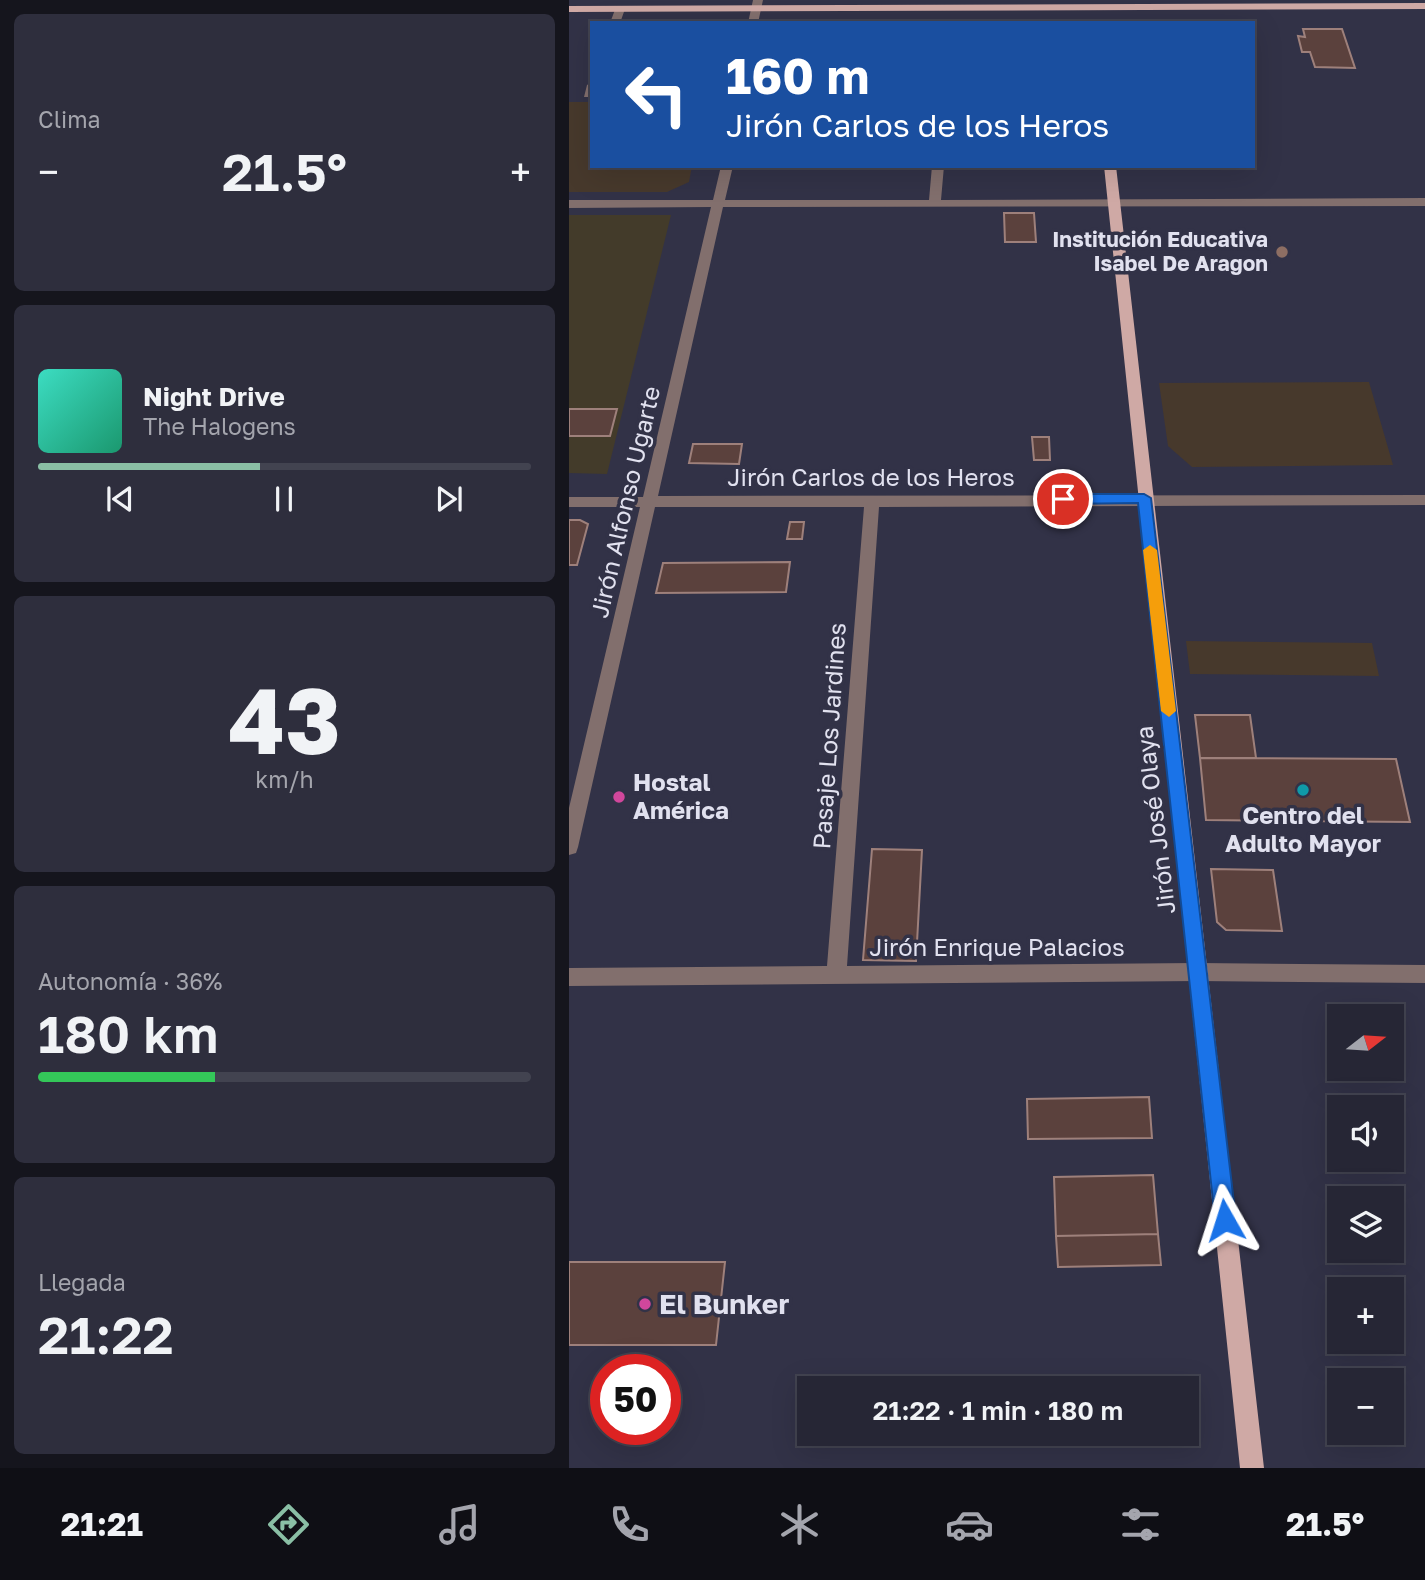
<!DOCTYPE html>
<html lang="es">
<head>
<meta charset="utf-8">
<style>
	:root { --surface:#262635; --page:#2e2e3d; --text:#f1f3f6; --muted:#a4a5ad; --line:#424350; --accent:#8abfa5 }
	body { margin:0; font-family:"Golos Text",sans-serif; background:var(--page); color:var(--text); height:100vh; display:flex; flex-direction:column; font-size:26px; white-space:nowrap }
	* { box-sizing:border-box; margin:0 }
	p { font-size:23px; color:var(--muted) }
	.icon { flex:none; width:38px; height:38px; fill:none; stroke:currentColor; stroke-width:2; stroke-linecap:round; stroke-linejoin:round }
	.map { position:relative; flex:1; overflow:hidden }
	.panel { display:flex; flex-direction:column; gap:14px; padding:14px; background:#15151d; width:569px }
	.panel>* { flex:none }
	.banner { position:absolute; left:21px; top:21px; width:665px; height:147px; border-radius:0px; box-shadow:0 7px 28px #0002,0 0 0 2px var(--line); background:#1a4fa0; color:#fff; overflow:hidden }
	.needle { width:46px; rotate:73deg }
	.controls { position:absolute; left:758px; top:1004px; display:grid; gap:14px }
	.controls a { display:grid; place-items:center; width:77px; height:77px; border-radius:0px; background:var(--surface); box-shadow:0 7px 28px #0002,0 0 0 2px var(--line); font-size:35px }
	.speed { position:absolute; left:21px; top:1354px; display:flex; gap:14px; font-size:35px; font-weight:700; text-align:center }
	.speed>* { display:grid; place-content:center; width:91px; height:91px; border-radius:50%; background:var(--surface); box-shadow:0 7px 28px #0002,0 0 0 2px var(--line); line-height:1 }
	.speed .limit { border:10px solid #d22; background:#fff; color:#111 }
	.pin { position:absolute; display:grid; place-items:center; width:60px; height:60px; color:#fff; margin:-30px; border:4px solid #fff; border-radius:50%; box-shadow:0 2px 7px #0007 }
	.me { position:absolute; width:77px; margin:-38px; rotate:354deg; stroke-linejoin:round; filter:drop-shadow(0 0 5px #0008) }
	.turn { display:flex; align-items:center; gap:24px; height:147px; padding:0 21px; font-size:32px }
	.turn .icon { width:91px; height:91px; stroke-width:2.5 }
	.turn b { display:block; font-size:49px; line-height:60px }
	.big { font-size:52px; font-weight:600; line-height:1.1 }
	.panel .widget { flex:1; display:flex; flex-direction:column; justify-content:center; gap:10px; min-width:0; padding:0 24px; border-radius:10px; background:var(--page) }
	.panel .dial { align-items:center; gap:0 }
	.dial b { font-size:91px; line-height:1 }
	.song { display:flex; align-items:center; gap:21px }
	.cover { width:84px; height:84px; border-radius:10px; background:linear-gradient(135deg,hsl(170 70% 55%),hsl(160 70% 35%)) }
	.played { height:7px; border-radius:4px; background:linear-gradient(90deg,var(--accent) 45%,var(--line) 45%) }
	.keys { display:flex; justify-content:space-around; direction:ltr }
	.heat { display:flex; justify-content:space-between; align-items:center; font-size:38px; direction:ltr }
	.charge { height:10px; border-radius:5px; background:linear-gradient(90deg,#34c759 36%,var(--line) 0) }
	.trip { position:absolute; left:228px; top:1376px; width:402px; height:70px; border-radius:0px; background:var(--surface); box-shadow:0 7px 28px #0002,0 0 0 2px var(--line); font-weight:600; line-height:70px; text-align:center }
	.tab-bar { display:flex; height:112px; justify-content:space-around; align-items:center; background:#0f0f15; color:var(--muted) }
	.tab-bar .icon { width:49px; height:49px }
	.tab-bar .on { color:var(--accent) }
	.tab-bar b { font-size:32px; color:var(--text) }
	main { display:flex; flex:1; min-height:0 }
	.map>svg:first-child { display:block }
	.commercial { fill:#433b2a }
	.education { fill:#47392c }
	.building { fill:#5b413d; stroke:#9e807b; stroke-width:2 }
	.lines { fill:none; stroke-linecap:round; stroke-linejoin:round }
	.minor { fill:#826f6d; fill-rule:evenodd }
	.major { fill:#cfa9a5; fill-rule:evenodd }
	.route { fill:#1a73e8; stroke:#114b97; stroke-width:2 }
	.slow { fill:#f59e0b }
	.education-dot { fill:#8d6e63; stroke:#323247; stroke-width:2.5 }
	.culture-dot { fill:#0f9aa8; stroke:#323247; stroke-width:2.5 }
	.hotel-dot { fill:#d1479c; stroke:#323247; stroke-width:2.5 }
	.labels { text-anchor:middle; stroke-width:7; stroke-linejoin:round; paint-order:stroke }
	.far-poi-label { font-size:21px; font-weight:bold; fill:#e1e1ef; stroke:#323247; text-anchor:end }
	.street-label { font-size:24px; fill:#e1e1ef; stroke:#323247 }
	.poi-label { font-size:24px; font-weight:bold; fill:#e1e1ef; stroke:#323247; text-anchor:start }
	.near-poi-label { font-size:28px; font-weight:bold; fill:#e1e1ef; stroke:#323247; text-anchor:start }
</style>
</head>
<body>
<main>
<section class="panel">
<div class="widget"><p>Clima</p>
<div class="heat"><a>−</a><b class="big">21.5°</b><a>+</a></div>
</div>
<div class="widget">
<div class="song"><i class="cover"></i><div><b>Night Drive</b><p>The Halogens</p></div></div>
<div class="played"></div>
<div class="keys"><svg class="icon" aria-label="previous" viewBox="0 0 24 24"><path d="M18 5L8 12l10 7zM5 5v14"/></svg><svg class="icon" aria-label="pause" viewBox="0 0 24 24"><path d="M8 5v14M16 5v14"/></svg><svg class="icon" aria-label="next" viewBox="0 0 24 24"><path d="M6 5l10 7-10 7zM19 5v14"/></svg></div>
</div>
<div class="widget dial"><b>43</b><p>km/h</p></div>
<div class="widget"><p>Autonomía · 36%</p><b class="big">180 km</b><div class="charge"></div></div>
<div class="widget"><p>Llegada</p><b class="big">21:22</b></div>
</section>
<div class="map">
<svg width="857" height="1468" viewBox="0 0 857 1468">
	<rect width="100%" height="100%" fill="#323247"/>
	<!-- commercial -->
	<path class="commercial" d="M0,215H102L38,474L0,473Z"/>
	<!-- education -->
	<path class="education" d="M0,102H23V166H123L120,182L98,192H0Z
		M800,382L824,465L623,467L599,446L590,383Z
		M617,641L803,643L810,676L621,674Z"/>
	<!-- building -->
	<path class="building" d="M543,20H598V23H536Z
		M734,29H773L786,68L746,67L741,52H733L729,36L736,37Z
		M435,213H465L467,242H436Z
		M0,409H48L41,436H0Z
		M463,437H480L481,460H465Z
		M124,444H173L170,464L120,463Z
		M0,520H11L19,524L8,565H0Z
		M221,522H235L233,539H218Z
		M221,562L217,592L87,593L94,563Z
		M626,715H681L687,758H631Z
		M631,758L827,759L841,822L637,820Z
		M303,849L353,850L347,961L294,960Z
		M642,869L704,870L713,931L657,930L648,922Z
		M580,1097L583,1138L459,1139L458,1099Z
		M584,1175L589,1234L487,1236L485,1177Z
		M589,1234L592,1265L489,1267L487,1236Z
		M0,1262H156L147,1345H0Z"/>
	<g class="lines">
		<!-- minor -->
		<path class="minor" d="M184,0H194L189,23H179Z
			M47,7L56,9L51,23H41Z
			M23,82V97H15L18,85Z
			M152,166H164L156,200H360L363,166H375L372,200L857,198V206L154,207L89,496L857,495V505L310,507L278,966L629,963L857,965V983L629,981L0,986V968L258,966L295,507H86L9,847L7,853L0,855V808L71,507H0V497H74L142,207L0,208V200H144Z"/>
		<!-- major -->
		<path class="major" d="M857,3V9L0,12V6Z
			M535,166H547L695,1468H671Z"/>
	</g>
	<!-- route -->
	<path class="route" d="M494,494H575L582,498L667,1220L664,1227L656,1230L649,1227L646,1220L569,503L494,504L487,499Z"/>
	<!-- slow -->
	<path class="slow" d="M581,545L588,550L607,711L600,717L592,711L574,550Z"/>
	<!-- markers -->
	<circle class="education-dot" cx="713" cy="252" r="7"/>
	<circle class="culture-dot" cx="734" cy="790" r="7"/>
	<g class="hotel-dot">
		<circle cx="50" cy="797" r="7"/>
		<circle cx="76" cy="1304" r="7"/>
	</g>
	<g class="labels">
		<!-- far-poi labels -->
		<g class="far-poi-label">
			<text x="699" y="247">Institución Educativa<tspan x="699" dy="24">Isabel De Aragon</tspan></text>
		</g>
		<!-- street labels -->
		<g class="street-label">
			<text x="302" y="486">Jirón Carlos de los Heros</text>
			<text transform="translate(57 502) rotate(-77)" y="8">Jirón Alfonso Ugarte</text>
			<text transform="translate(261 736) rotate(-86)" y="8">Pasaje Los Jardines</text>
			<text transform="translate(587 820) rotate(-97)" y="8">Jirón José Olaya</text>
			<text x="428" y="956">Jirón Enrique Palacios</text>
		</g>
		<!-- poi labels -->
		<g class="poi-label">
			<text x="64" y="791">Hostal<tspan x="64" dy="28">América</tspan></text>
			<text x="734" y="824" text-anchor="middle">Centro del<tspan x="734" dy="28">Adulto Mayor</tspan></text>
		</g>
		<!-- near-poi labels -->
		<g class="near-poi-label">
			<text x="90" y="1314">El Bunker</text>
		</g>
	</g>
</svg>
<div class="controls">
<a><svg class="needle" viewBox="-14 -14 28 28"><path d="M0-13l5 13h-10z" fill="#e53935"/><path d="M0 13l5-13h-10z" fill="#a4a5ad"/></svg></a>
<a><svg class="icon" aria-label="sound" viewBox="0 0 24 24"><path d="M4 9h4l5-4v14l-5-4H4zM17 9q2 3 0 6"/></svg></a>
<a><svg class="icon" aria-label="layers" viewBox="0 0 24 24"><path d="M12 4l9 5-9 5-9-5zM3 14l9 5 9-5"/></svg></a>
<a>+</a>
<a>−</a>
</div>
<div class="speed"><div class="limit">50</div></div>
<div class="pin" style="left:494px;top:499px;background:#d93025"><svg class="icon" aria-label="arrive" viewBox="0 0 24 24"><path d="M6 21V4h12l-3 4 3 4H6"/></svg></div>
<svg class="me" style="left:656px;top:1220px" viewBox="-20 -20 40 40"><path d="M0-17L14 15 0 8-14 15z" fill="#1a73e8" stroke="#fff" stroke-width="4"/></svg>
<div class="trip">21:22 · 1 min · 180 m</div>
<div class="banner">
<div class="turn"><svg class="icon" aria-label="left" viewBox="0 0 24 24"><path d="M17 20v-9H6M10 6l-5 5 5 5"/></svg><div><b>160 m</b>Jirón Carlos de los Heros</div></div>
</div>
</div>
</main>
<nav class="tab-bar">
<b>21:21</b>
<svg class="icon on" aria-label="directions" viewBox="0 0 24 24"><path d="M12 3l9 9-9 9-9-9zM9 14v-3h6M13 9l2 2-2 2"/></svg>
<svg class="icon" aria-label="music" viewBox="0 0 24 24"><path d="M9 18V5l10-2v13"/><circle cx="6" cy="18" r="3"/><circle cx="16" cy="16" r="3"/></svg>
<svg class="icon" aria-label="phone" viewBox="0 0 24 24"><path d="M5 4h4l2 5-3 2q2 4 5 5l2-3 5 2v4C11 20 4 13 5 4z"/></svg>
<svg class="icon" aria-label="climate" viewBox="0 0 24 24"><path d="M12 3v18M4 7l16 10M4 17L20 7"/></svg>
<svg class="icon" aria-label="car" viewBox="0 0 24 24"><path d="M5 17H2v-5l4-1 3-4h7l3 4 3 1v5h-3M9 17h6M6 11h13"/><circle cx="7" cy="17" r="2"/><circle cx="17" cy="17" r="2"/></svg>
<svg class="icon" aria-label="filters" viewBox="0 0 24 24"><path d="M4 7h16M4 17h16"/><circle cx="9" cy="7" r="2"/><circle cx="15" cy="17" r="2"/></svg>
<b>21.5°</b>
</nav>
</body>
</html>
